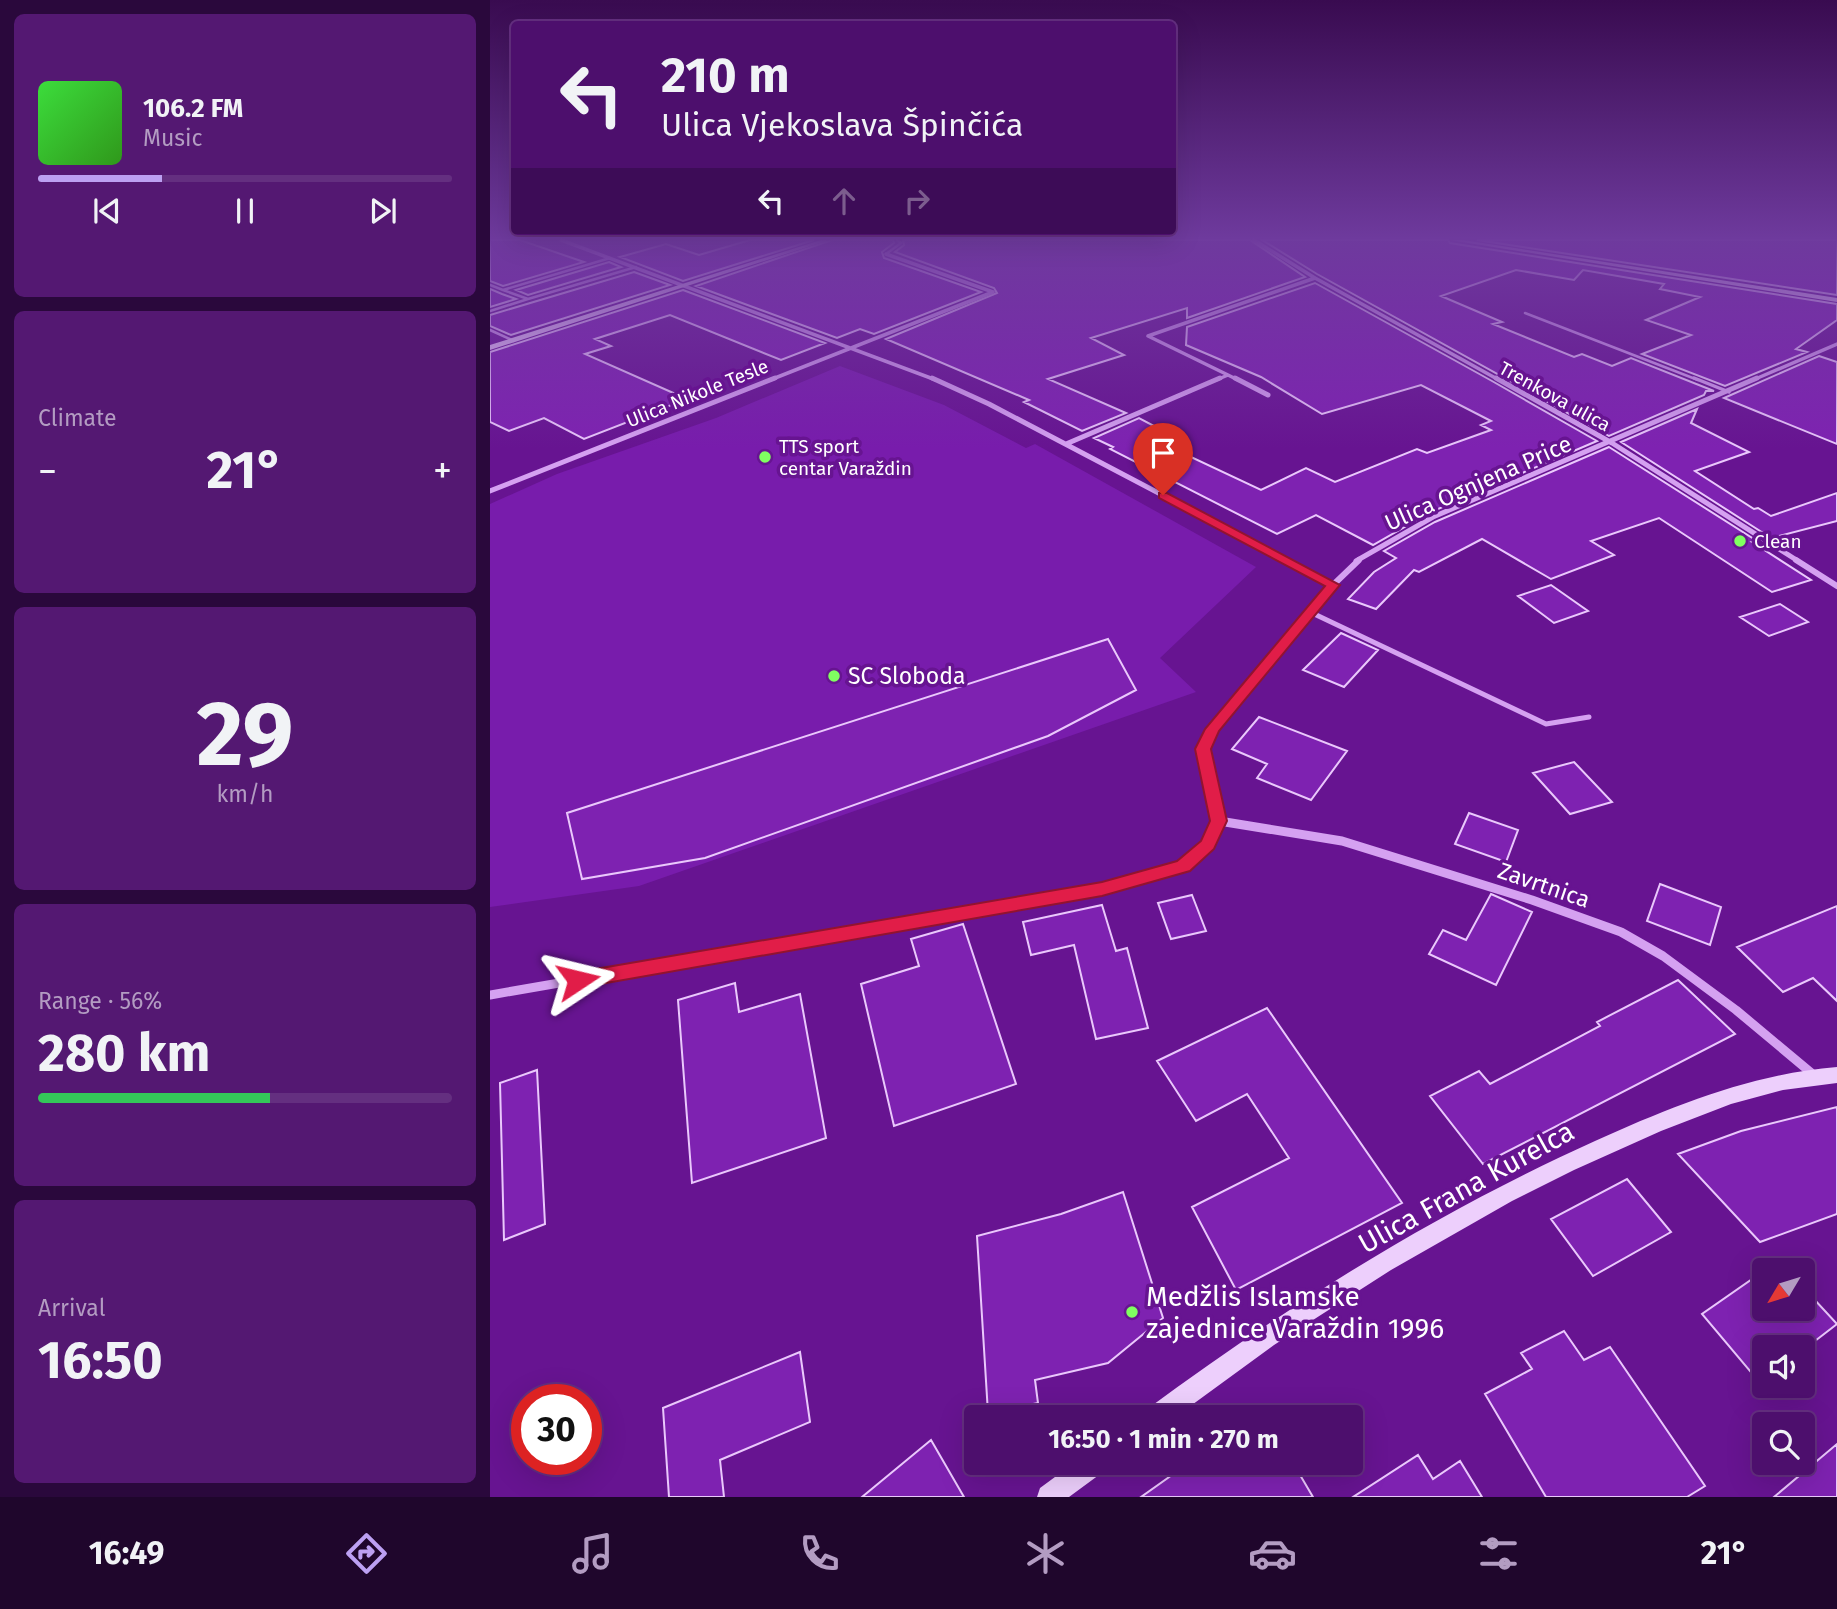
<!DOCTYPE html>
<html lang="en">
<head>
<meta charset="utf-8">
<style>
	:root { --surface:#4d0f6d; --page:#541872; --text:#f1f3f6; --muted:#b39cc2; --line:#642f80; --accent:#bca0f2 }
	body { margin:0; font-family:"Fira Sans",sans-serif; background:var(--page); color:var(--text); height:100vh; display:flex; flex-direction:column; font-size:26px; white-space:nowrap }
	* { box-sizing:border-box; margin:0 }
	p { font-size:23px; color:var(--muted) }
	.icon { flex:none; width:38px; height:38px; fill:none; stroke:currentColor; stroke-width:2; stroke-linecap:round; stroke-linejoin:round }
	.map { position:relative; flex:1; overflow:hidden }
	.details { display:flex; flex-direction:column; gap:14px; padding:14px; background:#2a083c; width:490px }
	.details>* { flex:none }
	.guide { position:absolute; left:21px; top:21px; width:665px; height:214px; border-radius:7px; box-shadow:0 7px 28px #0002,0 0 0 2px var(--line); background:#4d0f6d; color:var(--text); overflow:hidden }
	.needle { width:46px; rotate:232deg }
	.controls { position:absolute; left:1262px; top:1258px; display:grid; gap:14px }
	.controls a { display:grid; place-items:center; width:63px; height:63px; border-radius:7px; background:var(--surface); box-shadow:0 7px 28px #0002,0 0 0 2px var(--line); font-size:35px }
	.speed { position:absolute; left:21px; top:1384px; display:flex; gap:14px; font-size:35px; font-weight:700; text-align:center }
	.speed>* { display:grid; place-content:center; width:91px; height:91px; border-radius:50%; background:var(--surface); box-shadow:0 7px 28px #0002,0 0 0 2px var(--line); line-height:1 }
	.speed .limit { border:10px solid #d22; background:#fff; color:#111 }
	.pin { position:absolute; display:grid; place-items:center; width:60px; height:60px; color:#fff; margin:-72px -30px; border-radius:50% 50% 50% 0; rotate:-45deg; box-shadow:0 0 7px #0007 }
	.pin .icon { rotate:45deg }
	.me { position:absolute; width:77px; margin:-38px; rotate:80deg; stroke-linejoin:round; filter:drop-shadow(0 0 5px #0008) }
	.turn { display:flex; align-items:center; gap:24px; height:147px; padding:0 35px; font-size:32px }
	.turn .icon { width:91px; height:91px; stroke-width:2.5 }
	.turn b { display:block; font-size:49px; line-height:60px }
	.lanes { display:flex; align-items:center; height:66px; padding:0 35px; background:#0003; justify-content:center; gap:35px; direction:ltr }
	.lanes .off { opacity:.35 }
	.big { font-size:52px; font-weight:700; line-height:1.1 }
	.details .widget { flex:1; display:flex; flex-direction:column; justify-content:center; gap:10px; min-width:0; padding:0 24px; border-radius:10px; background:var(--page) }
	.details .dial { align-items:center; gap:0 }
	.dial b { font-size:91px; line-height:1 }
	.song { display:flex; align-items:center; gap:21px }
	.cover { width:84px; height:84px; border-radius:10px; background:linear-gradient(135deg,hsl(120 70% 55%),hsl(110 70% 35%)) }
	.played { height:7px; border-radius:4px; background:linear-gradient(90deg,var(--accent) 30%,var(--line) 30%) }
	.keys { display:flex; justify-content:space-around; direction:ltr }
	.heat { display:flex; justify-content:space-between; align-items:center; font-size:38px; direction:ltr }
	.charge { height:10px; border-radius:5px; background:linear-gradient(90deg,#34c759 56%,var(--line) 0) }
	.trip { position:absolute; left:474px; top:1405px; width:399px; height:70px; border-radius:7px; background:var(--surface); box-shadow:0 7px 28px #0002,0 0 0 2px var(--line); font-weight:700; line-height:70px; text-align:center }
	.tabs { display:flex; height:112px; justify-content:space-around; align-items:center; background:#1f062c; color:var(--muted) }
	.tabs .icon { width:49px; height:49px }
	.tabs .current { color:var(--accent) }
	.tabs b { font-size:32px; color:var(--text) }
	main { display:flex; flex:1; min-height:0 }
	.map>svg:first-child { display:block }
	.green { fill:#781cac }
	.building { fill:#7e22b1; stroke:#eac8fc; stroke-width:2 }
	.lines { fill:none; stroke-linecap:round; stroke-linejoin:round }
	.lane-far2 { stroke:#d5a1f1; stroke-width:2.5 }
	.lane-far1 { stroke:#d5a1f1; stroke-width:3.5 }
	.lane { stroke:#d5a1f1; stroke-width:5 }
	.street-far3 { stroke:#d5a1f1; stroke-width:3.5 }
	.street-far2 { stroke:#d5a1f1; stroke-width:5 }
	.street-far1 { stroke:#d5a1f1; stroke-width:6 }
	.street { stroke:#d5a1f1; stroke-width:9 }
	.secondary { fill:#edcffc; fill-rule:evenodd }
	.route { fill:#e11d48; stroke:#92132f; stroke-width:2 }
	.poi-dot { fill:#80ff61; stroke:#671491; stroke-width:2.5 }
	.labels { text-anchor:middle; stroke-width:7; stroke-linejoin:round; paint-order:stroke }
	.far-street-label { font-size:19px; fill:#fff; stroke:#671491 }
	.far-poi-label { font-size:19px; fill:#fff; stroke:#671491; text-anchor:start }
	.street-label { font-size:23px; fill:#fff; stroke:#671491 }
	.poi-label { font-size:23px; fill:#fff; stroke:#671491; text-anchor:start }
	.near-street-label { font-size:28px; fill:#fff; stroke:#671491 }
	.near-poi-label { font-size:28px; fill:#fff; stroke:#671491; text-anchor:start }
</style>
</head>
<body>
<main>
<section class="details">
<div class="widget">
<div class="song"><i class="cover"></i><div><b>106.2 FM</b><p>Music</p></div></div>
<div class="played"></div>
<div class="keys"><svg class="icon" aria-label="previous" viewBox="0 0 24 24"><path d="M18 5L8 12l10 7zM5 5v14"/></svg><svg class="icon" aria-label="pause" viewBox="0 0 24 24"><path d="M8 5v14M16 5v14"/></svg><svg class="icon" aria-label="next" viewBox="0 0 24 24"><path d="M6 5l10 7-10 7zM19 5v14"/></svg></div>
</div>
<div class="widget"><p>Climate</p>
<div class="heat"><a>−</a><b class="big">21°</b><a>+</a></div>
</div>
<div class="widget dial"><b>29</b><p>km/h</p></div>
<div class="widget"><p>Range · 56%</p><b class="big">280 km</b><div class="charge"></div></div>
<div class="widget"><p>Arrival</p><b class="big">16:50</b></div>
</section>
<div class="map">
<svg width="1347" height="1497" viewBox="0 0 1347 1497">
	<rect width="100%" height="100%" fill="#671491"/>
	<!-- green -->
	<path class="green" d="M350,366L454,405L536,448L545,444L766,567L670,658L706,692L149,886L0,907V504L67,474L226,418Z"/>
	<!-- building -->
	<path class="building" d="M0,240H30L94,262L13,286L0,281Z
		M260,240H324L193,281L130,257L176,244L209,255Z
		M342,240H403L404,243L392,252L394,258L491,292L384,334L370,329L347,338L206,286Z
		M413,240H760L815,277L697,318V308L601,338L634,355L558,379L636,413L592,431L534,402L539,400L396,339L507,293L504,288L405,252L414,245Z
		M772,240H958L960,243L1347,304V320L1306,349L1317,352L1235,386L1152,354L1201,335L1156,320L1210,297L1170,289L1174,284L1093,270L1084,280L1026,270L951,296L1012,322L1003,324L1084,357L1092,354L1122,366L1141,358L1224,391H1216L1214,395L1119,436L827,274Z
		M987,240H1347V295Z
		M119,262L131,267L38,295L26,290Z
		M144,272L180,285L21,335L0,326V315Z
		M825,283L1002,381L1107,441L941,512L883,545L826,515L787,534L620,449L623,447L604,438L649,418L683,436L669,442L771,490L816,468L845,482L927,449L937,453L1001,430L991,425L1001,421L931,385L832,414L771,377L696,345L697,327Z
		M0,289L12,294L26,299L0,307Z
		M193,290L335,343L291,360L180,315L105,339L121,346L95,354L197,399L94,439L54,418L19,431L0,422V352Z
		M1329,356L1347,362V444L1234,398Z
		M1207,409L1201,423L1259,452L1205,471L1264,509L1268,508L1281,516L1347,493V521L1281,538L1131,442Z
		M1119,447L1267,541L1262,542L1321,580L1282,592L1169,518L1101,541L1124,555L1061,579L992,539L929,572L924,570L886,609L858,599L884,572L906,558L894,551L945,522Z
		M1061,585L1098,611L1064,623L1028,596Z
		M1290,604L1318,622L1279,636L1250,617Z
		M851,633L888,650L854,687L813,670Z
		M618,639L646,690L558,736L215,858L92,879L77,813Z
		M769,717L857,751L821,800L767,778L777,764L742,749Z
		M1084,762L1122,802L1080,814L1043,773Z
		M979,813L1028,830L1016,862L965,844Z
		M1170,884L1231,907L1220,945L1157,921Z
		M1001,894L1042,912L1006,985L939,954L953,930L976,940Z
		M702,895L716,931L681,939L668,903Z
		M612,905L626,951L637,948L658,1028L606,1039L584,945L541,955L533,922Z
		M1347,906V1001L1323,978L1293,992L1247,947Z
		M473,924L526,1084L404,1126L371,984L429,966L421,939Z
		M1188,980L1245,1034L993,1164L940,1096L989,1071L1000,1084L1110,1026L1107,1022Z
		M245,983L249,1012L310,994L336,1138L202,1183L188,1000Z
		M777,1008L912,1203L746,1290L702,1207L799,1158L757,1094L706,1121L667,1061Z
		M47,1070L55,1224L14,1240L10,1083Z
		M1347,1107V1214L1270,1242L1188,1154L1251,1131Z
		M1137,1179L1181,1232L1103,1276L1061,1219Z
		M633,1192L673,1318L618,1363L545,1380L548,1403L498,1413L487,1236L571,1214Z
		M1288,1261L1297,1270H1274V1309H1312V1286L1347,1324L1312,1351V1348H1274V1380L1270,1383L1212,1314Z
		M1074,1331L1094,1360L1120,1347L1215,1486L1197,1497H1056L995,1394L1042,1369L1031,1353Z
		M310,1352L320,1422L230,1460L234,1497H179L173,1408Z
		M441,1440L474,1497H372Z
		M1347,1444V1497H1284Z
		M928,1455L943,1479L970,1461L992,1497H863Z
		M699,1463H803L823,1497H651Z"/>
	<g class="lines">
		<!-- lane-far2 -->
		<path class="lane-far2" d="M396,254L411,243L407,240
			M0,285L13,290L120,258
			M38,299L146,267
			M0,311L38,299L13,290
			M1035,313L1208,380
			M0,330L24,341"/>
		<!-- lane-far1 -->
		<path class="lane-far1" d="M1204,378L1239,392"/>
		<!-- lane -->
		<path class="lane" d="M820,612L1056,724L1099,717"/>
		<!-- street-far3 -->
		<path class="street-far3" d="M71,240L446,380
			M764,240L825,278L1009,380
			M396,254L503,292
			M738,375L748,380
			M280,380L503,292
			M726,380L738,375L658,336L825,278
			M1263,380L1347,344"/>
		<!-- street-far2 -->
		<path class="street-far2" d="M442,378L499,404L798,561
			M745,378L778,395
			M1006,378L1122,443L1308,561
			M576,444L730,378
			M0,491L285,378
			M866,561L943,517L1267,378"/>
		<!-- street-far1 -->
		<path class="street-far1" d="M795,560L843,585
			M1306,560L1347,586
			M724,797L713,749L723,729L843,585L869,560"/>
		<!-- street -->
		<path class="street" d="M729,821L852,841L1042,900L1131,932L1173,956L1246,1010L1325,1076
			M0,995L612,889C650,878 721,871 729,822C730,814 725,803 723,795"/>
		<!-- secondary -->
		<path class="secondary" d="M331,240H339L0,350V345Z
			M960,240H973L1347,298V302Z
			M1347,1067V1083L1293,1090L1241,1104L1171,1131L1084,1170L1022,1201L901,1270L784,1345L684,1418H652L656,1410C797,1306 945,1213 1105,1141C1183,1106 1261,1074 1347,1067Z
			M584,1463H616L613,1472L579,1497H547L550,1488Z"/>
	</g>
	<!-- sky -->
	<linearGradient id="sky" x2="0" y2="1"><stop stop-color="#390b50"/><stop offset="0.53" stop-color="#6e3a9d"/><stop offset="1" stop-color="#6e3a9d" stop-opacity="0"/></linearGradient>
	<rect width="1347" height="449" fill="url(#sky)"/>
	<!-- route -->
	<path class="route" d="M669,493H677L850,585L729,731L721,749L737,821L724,849L700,871L612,896L88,988L81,986L78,980L81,974L88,972L612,882L687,861L711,841L720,821L705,749L715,729L835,586L669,498Z"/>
	<!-- markers -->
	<g class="poi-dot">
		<circle cx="275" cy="457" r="7"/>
		<circle cx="1250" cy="541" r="7"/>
		<circle cx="344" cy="676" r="7"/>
		<circle cx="642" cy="1312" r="7"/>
	</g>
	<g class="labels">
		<!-- far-street labels -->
		<g class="far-street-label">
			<text transform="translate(207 393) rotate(-22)" y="7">Ulica Nikole Tesle</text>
			<text transform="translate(1065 396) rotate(29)" y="7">Trenkova ulica</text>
		</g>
		<!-- far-poi labels -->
		<g class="far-poi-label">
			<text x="289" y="453">TTS sport<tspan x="289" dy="22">centar Varaždin</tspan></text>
			<text x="1264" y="548">Clean</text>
		</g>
		<!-- street labels -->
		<g class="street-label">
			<text transform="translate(988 483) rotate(-24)" y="8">Ulica Ognjena Price</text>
			<text transform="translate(1054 885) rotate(19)" y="8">Zavrtnica</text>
		</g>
		<!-- poi labels -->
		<g class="poi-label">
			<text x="358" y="684">SC Sloboda</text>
		</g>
		<!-- near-street labels -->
		<g class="near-street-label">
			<text transform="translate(976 1187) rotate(-29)" y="10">Ulica Frana Kurelca</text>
		</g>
		<!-- near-poi labels -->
		<g class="near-poi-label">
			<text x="656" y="1306">Medžlis Islamske<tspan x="656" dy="32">zajednice Varaždin 1996</tspan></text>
		</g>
	</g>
</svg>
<div class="controls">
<a><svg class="needle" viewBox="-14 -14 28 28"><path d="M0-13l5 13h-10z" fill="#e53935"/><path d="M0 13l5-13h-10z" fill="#b39cc2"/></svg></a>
<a><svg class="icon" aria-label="sound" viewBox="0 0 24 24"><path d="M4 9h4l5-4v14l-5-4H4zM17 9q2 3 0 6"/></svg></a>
<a><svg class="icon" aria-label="search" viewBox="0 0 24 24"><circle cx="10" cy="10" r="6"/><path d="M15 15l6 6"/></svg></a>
</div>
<div class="speed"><div class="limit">30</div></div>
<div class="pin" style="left:673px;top:495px;background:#d93025"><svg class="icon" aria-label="arrive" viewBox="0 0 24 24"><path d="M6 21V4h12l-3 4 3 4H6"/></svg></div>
<svg class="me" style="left:88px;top:980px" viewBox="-20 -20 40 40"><path d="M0-17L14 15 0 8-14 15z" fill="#e11d48" stroke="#fff" stroke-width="4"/></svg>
<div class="trip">16:50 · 1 min · 270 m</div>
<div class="guide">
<div class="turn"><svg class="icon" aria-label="left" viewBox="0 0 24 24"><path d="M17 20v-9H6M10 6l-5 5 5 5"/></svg><div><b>210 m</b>Ulica Vjekoslava Špinčića</div></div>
<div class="lanes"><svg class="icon" aria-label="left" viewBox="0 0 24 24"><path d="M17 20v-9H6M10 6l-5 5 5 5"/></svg><svg class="icon off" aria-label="ahead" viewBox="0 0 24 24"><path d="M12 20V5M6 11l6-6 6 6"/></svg><svg class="icon off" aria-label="right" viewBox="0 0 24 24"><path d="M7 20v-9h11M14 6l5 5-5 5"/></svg></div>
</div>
</div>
</main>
<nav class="tabs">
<b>16:49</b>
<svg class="icon current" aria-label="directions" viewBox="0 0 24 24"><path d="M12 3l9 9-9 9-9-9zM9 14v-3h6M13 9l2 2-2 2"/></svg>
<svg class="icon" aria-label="music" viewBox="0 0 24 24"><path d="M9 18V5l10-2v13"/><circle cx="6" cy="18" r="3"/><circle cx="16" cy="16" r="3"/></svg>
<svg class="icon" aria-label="phone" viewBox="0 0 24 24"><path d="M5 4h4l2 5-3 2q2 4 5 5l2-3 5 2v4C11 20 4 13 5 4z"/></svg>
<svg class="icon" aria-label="climate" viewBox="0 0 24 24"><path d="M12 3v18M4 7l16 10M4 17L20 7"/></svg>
<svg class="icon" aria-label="car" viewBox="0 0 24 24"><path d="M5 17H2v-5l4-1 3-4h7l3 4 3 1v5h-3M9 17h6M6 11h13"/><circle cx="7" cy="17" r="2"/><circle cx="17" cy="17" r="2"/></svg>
<svg class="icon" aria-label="filters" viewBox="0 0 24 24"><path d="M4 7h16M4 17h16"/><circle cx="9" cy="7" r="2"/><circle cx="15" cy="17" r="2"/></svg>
<b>21°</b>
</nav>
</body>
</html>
